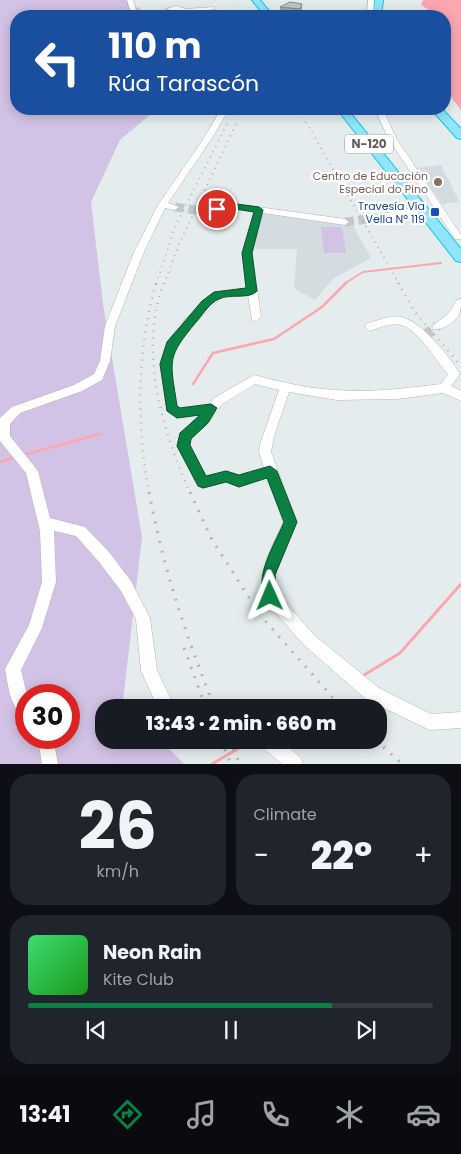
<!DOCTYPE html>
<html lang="en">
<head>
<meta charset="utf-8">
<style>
	:root { --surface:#171b24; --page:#20242c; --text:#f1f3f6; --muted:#9ea1a6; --line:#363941; --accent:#0b8043 }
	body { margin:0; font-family:Poppins,sans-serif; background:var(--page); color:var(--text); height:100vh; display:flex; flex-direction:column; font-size:19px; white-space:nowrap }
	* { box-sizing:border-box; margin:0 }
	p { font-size:16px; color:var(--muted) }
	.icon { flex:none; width:28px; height:28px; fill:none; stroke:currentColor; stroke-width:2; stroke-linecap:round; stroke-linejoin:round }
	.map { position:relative; height:764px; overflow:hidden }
	.details { display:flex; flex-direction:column; gap:10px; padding:10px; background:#0d0f14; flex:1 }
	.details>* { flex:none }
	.banner { position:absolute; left:10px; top:10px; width:441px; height:105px; border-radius:20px; box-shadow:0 2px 12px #0003; background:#1a4fa0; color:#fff; overflow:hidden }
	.speed { position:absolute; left:15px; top:684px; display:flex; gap:10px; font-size:25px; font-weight:700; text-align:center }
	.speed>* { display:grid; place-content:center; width:65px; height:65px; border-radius:50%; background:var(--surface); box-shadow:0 2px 12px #0003; line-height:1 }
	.speed .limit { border:8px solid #d22; background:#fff; color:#111 }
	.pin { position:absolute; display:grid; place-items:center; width:42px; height:42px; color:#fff; margin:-21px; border:2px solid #fff; border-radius:50%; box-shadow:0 1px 5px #0007 }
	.me { position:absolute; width:55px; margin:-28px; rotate:359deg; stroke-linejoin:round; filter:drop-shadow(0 0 4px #0008) }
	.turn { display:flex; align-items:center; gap:18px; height:105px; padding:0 15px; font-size:22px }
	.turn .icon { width:65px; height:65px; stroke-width:2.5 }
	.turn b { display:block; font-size:35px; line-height:42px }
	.big { font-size:38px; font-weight:800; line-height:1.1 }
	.details .card { flex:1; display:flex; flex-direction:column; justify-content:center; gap:8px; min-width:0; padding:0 18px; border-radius:20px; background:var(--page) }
	.details .dial { align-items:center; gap:0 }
	.dial b { font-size:65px; line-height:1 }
	.song { display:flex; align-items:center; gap:15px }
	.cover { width:60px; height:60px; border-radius:8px; background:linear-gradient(135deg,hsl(140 70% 55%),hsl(120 70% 35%)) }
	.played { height:5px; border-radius:2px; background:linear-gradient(90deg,var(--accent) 75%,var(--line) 75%) }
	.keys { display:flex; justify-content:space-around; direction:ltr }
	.heat { display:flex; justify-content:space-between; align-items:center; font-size:28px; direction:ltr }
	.details .tiles { flex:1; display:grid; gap:10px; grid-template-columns:1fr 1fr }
	.card:last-child { grid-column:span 2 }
	.trip { position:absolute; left:95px; top:699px; width:292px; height:50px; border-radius:20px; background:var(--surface); box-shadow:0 2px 12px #0003; font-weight:800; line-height:50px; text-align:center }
	.tabs { display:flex; height:80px; justify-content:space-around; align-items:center; background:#090b0e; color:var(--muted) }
	.tabs .icon { width:35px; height:35px }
	.tabs .on { color:var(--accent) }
	.tabs b { font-size:22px; color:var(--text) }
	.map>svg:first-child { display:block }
	.education { fill:#d3dcde }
	.green { fill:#d2c2e5; fill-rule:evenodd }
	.water { fill:#fca7b0 }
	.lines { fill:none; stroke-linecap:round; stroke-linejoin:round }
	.stream-far2 { stroke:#fca7b0; stroke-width:2 }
	.stream-far1 { stroke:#fca7b0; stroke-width:2.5 }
	.stream { stroke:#fca7b0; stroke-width:3 }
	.minor-tunnel-far1 { stroke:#c5c8ca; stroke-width:9; stroke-dasharray:9 4.5; stroke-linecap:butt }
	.minor-tunnel { stroke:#c5c8ca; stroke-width:11; stroke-dasharray:11 5.5; stroke-linecap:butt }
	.minor-casing { stroke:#b9b3b2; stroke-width:1 }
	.highway-casing { stroke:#08c9eb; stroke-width:2 }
	.minor { fill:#fff; fill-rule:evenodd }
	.highway { fill:#91e4f9; fill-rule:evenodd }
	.rail-far3 { stroke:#b5b3b3; stroke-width:1; stroke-dasharray:0.5 4; stroke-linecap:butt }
	.rail-far2 { stroke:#b5b3b3; stroke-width:2; stroke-dasharray:1 5; stroke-linecap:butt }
	.rail-far1 { stroke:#b5b3b3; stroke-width:2.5; stroke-dasharray:1 6; stroke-linecap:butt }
	.rail { stroke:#b5b3b3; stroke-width:3; stroke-dasharray:2 8; stroke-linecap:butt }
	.wall { fill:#a4aaab }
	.building { fill:#bfc6c7; stroke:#868b8b }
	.route { fill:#0b8043; stroke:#07532c }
	.education-dot { fill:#8d6e63; stroke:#fff; stroke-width:2 }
	.transit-dot { fill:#1a4fb4; stroke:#fff; stroke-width:2 }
	.labels { text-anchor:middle; stroke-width:4.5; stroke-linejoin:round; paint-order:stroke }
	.far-education-label { font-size:11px; fill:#785e54; stroke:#fff; text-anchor:end }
	.far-transit-label { font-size:11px; fill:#164399; stroke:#fff; text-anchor:end }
	.shield { fill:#fff; stroke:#938e8d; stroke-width:1 }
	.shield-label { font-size:12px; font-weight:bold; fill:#655d5c }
</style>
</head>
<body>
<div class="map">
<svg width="461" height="764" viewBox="0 0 461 764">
	<rect width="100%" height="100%" fill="#e5ecee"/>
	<!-- education -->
	<path class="education" d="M441,165L443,168L442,170L449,180L459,202L442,204L416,168Z
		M264,213L322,222L352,224L371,258L334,278L315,300L294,288L297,249H255L260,214Z"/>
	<!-- green -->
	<path class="green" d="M0,0H125L151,16H16V109H157L120,140L91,202L103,304L142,537L123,701L129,707L104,708V740H161L184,764H0ZM26,695H69V738H26Z
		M321,227H342L346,253H324Z"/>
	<!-- water -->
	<path class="water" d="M423,0H461V110L445,89L448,87L445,85V16H430L429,10L421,5Z"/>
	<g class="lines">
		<!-- stream-far2 -->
		<path class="stream-far2" d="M344,284L363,272L441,263"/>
		<!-- stream-far1 -->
		<path class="stream-far1" d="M193,384L213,353L274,339L322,307L346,283
			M23,455L100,434
			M0,462L15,457"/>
		<!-- stream -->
		<path class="stream" d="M364,675L400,653L461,584
			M308,708L315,704
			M212,764L251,741"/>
		<!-- minor-tunnel-far1 -->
		<path class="minor-tunnel-far1" d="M175,207L201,211
			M345,222L376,218"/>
		<!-- minor-tunnel -->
		<path class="minor-tunnel" d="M423,337L437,326"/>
		<defs>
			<path id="minor" d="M127,0H133L138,16H132Z
				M368,0H374L373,16H367Z
				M176,6L186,9L213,7L216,9L186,13L166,9Z
				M221,109H229L212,138L168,203L179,207L175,210L165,208L144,252L115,326L110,361L102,380L82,391L20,413L10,424V436L38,471L50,518L85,527L109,552L131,581L150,618L157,670L175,708H158L141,671L136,619L121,591L99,562L76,536L54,531L56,582L42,628L21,670L27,695L26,717C10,710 8,684 5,669L29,625L42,582L40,531L26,473L0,441V418L12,407L74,385L94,374L100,361L105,326L134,252L158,205L204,138Z
				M375,109H383L396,138L461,235V239H455L388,138Z
				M229,203L345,219L349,222L345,225L263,213L252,253L261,317L256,321L252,320L248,295L221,298L190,328L176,346L170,364L177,406L179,408L210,404L214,398L254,375C281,382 309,389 337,390C371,393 407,388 441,384L448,374C436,361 419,330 401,325C391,322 379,328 370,331L365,327L366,324C377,321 390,315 401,317C421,321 450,357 460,374L451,386L461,391V401L443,393L397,399L337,400L289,392L274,436L271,452L297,522L275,575L277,593L314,635L379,688L431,714L461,712V728L430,730L367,700L304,645L265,601C254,575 273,546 283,522L268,477L239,487L226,482L203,488L199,486L177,446L181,432L202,414L177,418L167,411L160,364L167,342L182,322L214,293L247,288L242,253L254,212C246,211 237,208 229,209C218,210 206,218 197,211C202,207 221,205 229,203ZM255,384L279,390L260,444L259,452L264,468L239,475L226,471L206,476L189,446L191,438L208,423L222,404Z
				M413,208L433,218L429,221L412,214L376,221L372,218L376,215Z
				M461,299C461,303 461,309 460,312C457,321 442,331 433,329L432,326L448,314L457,300Z
				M36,738H53L58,764H42L39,745Z
				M259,740H280L301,758L303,764H282L261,746Z"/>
			<path id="highway" d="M252,0H260L273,16H265Z
				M375,0H383L381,16H373Z
				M337,109H347L461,249V262L456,261Z
				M431,109H442L461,129V139L457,138Z"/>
		</defs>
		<!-- minor casing -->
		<use href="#minor" class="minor-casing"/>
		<!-- highway casing -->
		<use href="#highway" class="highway-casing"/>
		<!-- minor -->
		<use href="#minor" class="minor"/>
		<!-- highway -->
		<use href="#highway" class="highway"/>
		<!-- rail-far3 -->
		<path class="rail-far3" d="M215,0L225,16
			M235,0L245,16
			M298,109L306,124
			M228,124L235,109
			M236,124L243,109"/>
		<!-- rail-far2 -->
		<path class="rail-far2" d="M306,122L399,284
			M156,284L175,227L228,122
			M164,284L180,242L237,122"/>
		<!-- rail-far1 -->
		<path class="rail-far1" d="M164,283C138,349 162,431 190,493
			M398,283L415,312L461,366
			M149,493C136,425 137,349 156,283"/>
		<!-- rail -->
		<path class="rail" d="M149,492C163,567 186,637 215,708
			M190,492L211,538L260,615L342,708
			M184,648L206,708
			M221,740L231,764
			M229,740L240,764
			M376,740L402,764"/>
	</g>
	<!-- wall -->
	<path class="wall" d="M302,4V11L300,16L280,14V7Z"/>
	<!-- building -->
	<path class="building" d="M290,2L302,4L300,9L280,7Z"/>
	<!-- route -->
	<path class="route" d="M229,203L259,207L263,210L252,253L257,291C249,300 230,293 219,299C210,303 204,313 197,321C166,358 170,359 177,406L180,408L211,404L217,408L208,423L191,439L190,445L206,476L226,471L239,475L270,466L277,471L297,522L275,575L277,596L275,602L270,604L265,602C254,575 274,546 284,522L267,478L239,487L226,482L203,488L198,486L177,446L180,433L200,415L177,418L167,411L160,364L167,342L202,301L214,292L246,288L242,253L254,212L229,208L217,212L212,209Z"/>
	<!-- markers -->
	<circle class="education-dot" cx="438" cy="182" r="5"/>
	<rect class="transit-dot" x="430" y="207" width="10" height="10" rx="2.5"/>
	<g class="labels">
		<!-- far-education labels -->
		<g class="far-education-label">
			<text x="428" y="180">Centro de Educación<tspan x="428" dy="13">Especial do Pino</tspan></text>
		</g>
		<!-- far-transit labels -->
		<g class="far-transit-label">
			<text x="425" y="210">Travesía Vía<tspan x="425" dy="13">Vella Nº 119</tspan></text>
		</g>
		<!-- shield labels -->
		<rect class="shield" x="345" y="134.5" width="48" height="19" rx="4"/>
		<g class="shield-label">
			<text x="369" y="148">N-120</text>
		</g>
	</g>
</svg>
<div class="speed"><div class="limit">30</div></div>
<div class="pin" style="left:217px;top:209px;background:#d93025"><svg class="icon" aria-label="arrive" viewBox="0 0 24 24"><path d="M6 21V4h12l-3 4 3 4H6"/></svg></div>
<svg class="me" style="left:270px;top:596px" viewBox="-20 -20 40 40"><path d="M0-17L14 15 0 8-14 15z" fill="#0b8043" stroke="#fff" stroke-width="4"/></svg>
<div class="trip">13:43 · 2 min · 660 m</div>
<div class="banner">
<div class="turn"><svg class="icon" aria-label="left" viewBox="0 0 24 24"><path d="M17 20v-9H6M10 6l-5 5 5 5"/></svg><div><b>110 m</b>Rúa Tarascón</div></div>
</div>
</div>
<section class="details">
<div class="tiles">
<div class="card dial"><b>26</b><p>km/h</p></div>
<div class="card"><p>Climate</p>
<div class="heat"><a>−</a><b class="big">22°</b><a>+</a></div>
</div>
<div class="card">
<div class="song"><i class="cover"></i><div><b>Neon Rain</b><p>Kite Club</p></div></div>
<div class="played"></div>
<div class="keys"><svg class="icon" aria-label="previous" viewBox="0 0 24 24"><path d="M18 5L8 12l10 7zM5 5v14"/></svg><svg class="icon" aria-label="pause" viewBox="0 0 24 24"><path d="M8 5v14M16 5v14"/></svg><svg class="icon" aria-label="next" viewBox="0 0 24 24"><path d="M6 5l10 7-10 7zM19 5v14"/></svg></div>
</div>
</div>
</section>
<nav class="tabs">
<b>13:41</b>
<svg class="icon on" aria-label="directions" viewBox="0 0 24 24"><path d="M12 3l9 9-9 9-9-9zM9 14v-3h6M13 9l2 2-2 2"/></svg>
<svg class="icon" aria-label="music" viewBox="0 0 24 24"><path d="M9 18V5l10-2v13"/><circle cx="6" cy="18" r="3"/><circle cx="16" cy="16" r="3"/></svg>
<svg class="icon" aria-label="phone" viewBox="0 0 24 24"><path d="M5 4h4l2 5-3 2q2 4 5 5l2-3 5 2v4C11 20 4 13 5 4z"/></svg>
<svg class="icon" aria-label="climate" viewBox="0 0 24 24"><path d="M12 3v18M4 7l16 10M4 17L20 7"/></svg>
<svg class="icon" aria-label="car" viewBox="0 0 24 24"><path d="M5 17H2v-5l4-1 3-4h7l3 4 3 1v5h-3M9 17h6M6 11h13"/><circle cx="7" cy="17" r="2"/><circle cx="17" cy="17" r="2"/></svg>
</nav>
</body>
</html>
